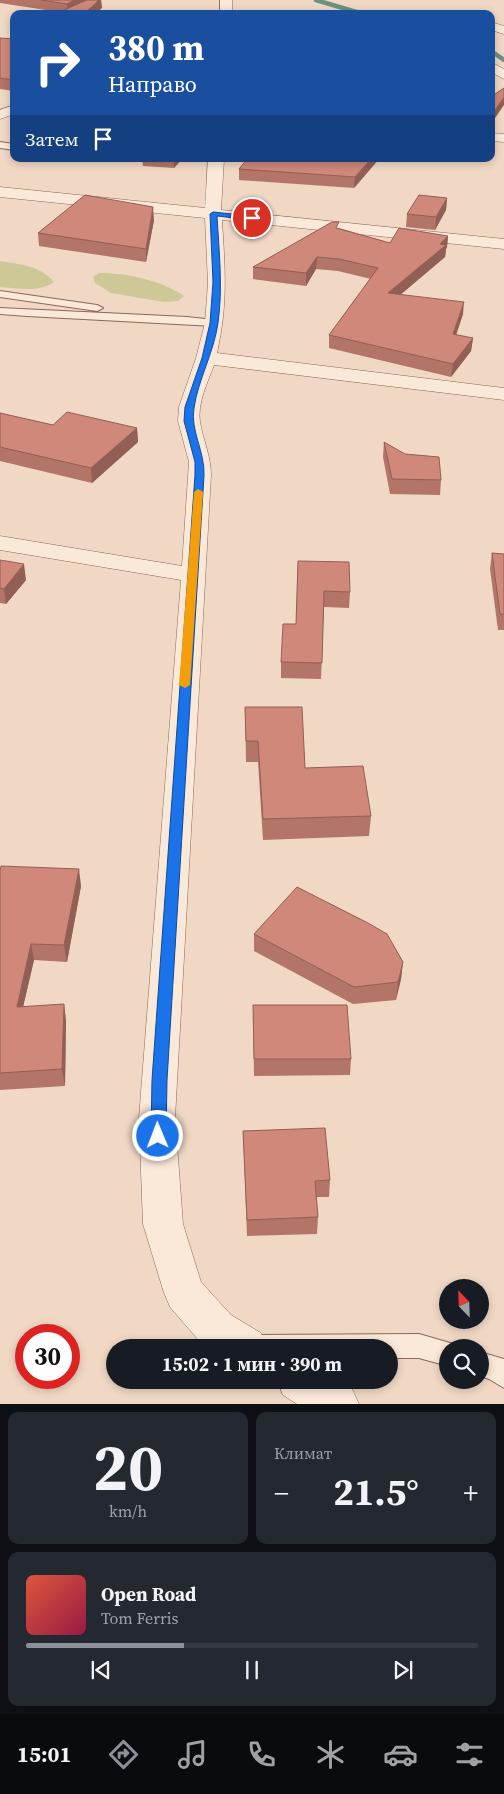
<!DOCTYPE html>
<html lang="ru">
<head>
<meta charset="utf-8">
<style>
	:root { --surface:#171b24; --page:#242831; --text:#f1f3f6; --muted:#9ea1a6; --line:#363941; --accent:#8c9099 }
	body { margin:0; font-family:"Source Serif 4",serif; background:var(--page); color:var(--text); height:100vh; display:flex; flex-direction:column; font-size:19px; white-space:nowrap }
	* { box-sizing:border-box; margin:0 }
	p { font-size:16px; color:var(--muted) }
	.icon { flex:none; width:28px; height:28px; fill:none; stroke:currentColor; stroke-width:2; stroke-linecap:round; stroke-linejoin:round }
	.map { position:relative; height:1404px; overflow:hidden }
	.drawer { display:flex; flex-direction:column; gap:8px; padding:8px; background:#0d0f14; flex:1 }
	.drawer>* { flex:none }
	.hud { position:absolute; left:10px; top:10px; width:485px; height:152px; border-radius:10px; box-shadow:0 2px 8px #0003; background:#1a4fa0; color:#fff; overflow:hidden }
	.needle { width:32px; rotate:337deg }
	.tools { position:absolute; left:439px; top:1279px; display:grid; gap:10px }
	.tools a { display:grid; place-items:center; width:50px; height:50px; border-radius:50%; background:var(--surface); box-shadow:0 2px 8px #0003; font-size:25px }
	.speed { position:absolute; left:15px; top:1324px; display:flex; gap:10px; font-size:25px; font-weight:700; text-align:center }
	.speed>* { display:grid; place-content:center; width:65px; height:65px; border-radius:50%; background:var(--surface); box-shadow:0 2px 8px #0003; line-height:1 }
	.speed .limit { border:8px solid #d22; background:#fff; color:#111 }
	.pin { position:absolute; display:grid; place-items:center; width:42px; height:42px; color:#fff; margin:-21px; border:2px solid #fff; border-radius:50%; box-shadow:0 1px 5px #0007 }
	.me { position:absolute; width:55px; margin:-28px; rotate:359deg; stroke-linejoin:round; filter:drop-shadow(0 0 4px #0008) }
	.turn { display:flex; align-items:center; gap:18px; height:105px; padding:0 15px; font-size:22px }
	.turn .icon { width:65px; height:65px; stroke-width:2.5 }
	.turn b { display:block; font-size:35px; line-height:42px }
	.then { display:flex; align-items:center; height:48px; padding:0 15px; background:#0003; gap:10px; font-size:19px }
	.big { font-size:38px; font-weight:700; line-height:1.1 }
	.drawer .widget { flex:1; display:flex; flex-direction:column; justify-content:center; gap:8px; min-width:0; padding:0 18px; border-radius:10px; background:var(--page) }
	.drawer .dial { align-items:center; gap:0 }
	.dial b { font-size:65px; line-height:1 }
	.song { display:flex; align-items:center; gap:15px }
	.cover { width:60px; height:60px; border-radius:8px; background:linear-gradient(135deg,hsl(10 70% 55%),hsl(340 70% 35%)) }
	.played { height:5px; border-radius:2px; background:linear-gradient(90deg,var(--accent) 35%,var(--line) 35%) }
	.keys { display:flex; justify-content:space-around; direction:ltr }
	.heat { display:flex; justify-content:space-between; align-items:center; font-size:28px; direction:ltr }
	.drawer .tiles { flex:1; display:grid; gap:8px; grid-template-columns:1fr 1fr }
	.widget:last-child { grid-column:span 2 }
	.trip { position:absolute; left:106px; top:1339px; width:292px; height:50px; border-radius:25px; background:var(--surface); box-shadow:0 2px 8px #0003; font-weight:700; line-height:50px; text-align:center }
	.dock { display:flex; height:80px; justify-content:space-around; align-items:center; background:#090b0e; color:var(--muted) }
	.dock .icon { width:35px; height:35px }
	.dock .selected { color:var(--accent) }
	.dock b { font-size:22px; color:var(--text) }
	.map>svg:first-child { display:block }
	.green { fill:#cec897 }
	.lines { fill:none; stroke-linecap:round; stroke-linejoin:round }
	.stream { stroke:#6c917f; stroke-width:4.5 }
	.service-casing { stroke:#8b685a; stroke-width:2 }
	.minor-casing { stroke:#8b685a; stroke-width:1 }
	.service { fill:#fae8d8; fill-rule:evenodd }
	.minor { fill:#fae8d8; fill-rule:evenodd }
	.wall { fill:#b27568 }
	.shaded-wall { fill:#915f55 }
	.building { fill:#cf8879; stroke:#915f55 }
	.route { fill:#1a73e8; stroke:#114b97 }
	.slow { fill:#f59e0b }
</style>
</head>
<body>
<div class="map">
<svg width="504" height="1404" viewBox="0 0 504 1404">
	<rect width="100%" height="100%" fill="#f0d8c4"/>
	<!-- green -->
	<path class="green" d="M0,261C18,264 42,266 54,282C38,293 18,288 0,287Z
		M99,273C126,273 161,280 184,296L178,301L164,302L111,293L95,283L93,277Z"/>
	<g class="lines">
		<!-- stream -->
		<path class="stream" d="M316,0L363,14
			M491,51L504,60"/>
		<defs>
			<path id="service" d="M0,142L14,144V150L0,148Z
				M0,291L97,305L103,308L97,311L0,297Z
				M0,308L187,317L214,320L220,323L214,326L27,316L0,314Z
				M419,1334L457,1345L458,1348H448V1366L419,1358H390V1348L234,1347L237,1338L246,1335Z
				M480,1352L504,1359V1388L489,1379L480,1376Z"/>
			<path id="minor" d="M220,0H232V14H220Z
				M491,22L504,26V34L491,30Z
				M491,62L504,69V79L491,72Z
				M14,105V114L0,119V110Z
				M491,133L504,134V142L491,141Z
				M208,159H224L221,210L504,239V249L222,220C225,269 228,304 217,353L504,388V400L214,365C208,382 197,403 200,422C203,440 211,456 211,475L175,1118L183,1224L201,1282L231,1315L261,1333L267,1348H208L201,1343L170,1307L164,1293L143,1224L139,1118L181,580L0,550V536L182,566L189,462L178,421L179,407L196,358L205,323L208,283L205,218L0,197V187L205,208Z
				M277,1380H338L352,1389L359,1404H297L283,1395Z"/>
		</defs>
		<!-- service casing -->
		<use href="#service" class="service-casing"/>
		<!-- minor casing -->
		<use href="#minor" class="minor-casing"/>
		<!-- service -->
		<use href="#service" class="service"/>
		<!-- minor -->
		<use href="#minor" class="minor"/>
	</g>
	<!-- wall -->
	<path class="wall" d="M0,0H101L102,8L59,12L0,3Z
		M0,38L14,39V91L0,89Z
		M142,159H182L174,168L143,166Z
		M247,159H379L354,188L239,180V169Z
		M452,159H469L467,162Z
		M447,198L446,210L435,230L406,227L407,214Z
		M154,220L146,262L39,246L38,233Z
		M339,228L390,243L448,236L447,247L446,249L445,257L400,295L463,314L456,335L473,338L471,351L451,377L329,348V335L371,279L338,271L316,269L306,286L253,279V267Z
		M0,413L53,425L137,428L138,442L92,483L0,461Z
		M384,442L441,480L440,495L390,494L383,457Z
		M492,553L504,554V630H498L490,569Z
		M0,560L26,580L6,604L0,603Z
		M298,561L350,592L349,608L324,607L321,679L281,678V662L296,624Z
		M245,707L305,768L371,816L369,836L263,840L258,762H246Z
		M0,871L81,886L67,962L34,960L23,1007L64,1004L66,1021L65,1086L0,1090Z
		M254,934L403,962L401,979L396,1000L353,1004L254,951Z
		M253,1005L351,1059L350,1075L254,1076Z
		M243,1131L330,1180L329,1197H316L318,1217L317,1234L247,1236Z"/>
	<!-- shaded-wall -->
	<path class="shaded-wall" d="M74,0H92L68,13L67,4Z
		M99,0H101L102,8L95,14H84Z
		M504,97V105L491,124V116Z
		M174,159H182L174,168Z
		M371,159H379L354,188L355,177Z
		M447,198L446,210L435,230L436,217Z
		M153,207L154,220L146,262V249Z
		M448,236L447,247L446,249L445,257L387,306L388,293Z
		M317,257L316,269L306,286V273Z
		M464,302L463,314L452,347L453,334Z
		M473,338L471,351L451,377L453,364Z
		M137,428L138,442L92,483L91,468Z
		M24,564L26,580L6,604L4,589Z
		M79,869L81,886L67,962L64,945Z
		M31,944L34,960L19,1024L17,1007Z
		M403,962L401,979L396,1000L398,982Z
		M64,1004L66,1021L65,1086L62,1069Z"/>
	<!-- building -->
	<path class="building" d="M41,0H74L67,4Z
		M87,0H99L84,14H55Z
		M0,38L14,39V80L0,78Z
		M504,88V97L491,116V90L495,94Z
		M247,159H371L355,177L239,169Z
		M85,195L153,207L146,249L38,233Z
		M419,195L447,198L436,217L407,214Z
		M332,222H339L336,228L390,243L399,228L448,236L440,244L446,245L388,293L464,302L453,334L473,338L453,364L329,335L378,268L339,259L317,257L306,273L253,267Z
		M67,412L137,428L91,468L0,447V413L53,425Z
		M384,442L405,454L439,457L441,480L392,479Z
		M492,553L504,554V614H500Z
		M0,560L24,564L4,589L0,588Z
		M298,561L349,562L350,592L324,591L322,663L281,662L283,624H296Z
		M245,707H302L305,768L363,766L371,816L263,819L258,741H246Z
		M1,866L79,869L64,945L31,944L17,1007L64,1004L62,1069L0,1073V871Z
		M297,887L368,923L387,934L403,962L398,982L354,987L254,934Z
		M253,1005H347L351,1059H254Z
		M325,1128L330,1180L315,1181L318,1217L247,1220L243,1131Z"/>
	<!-- route -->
	<path class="route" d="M213,212L252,216L255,218L252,220L217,216C219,251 223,288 218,323C214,352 198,380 194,408C190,430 205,452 204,475L167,1080L166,1136L164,1141L158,1143L153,1141L151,1136L152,1080L195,475V462L184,421L185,407L202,358L210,323L213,282L210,214Z"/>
	<!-- slow -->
	<path class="slow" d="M198,489L203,492L190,685L185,688L179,685L194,492Z"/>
</svg>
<div class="tools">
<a><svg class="needle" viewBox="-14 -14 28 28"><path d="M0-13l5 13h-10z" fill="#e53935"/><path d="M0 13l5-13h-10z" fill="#9ea1a6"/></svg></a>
<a><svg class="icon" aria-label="search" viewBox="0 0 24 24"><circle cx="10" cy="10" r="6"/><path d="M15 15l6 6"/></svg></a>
</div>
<div class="speed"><div class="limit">30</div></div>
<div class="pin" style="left:252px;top:218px;background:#d93025"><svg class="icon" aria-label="arrive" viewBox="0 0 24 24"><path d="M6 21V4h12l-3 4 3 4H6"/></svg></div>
<svg class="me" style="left:158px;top:1136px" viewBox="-20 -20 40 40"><circle r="17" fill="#1a73e8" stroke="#fff" stroke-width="3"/><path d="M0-11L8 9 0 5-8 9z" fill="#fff"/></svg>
<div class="trip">15:02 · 1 мин · 390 m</div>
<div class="hud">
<div class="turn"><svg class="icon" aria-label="right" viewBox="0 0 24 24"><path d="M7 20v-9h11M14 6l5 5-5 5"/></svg><div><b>380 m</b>Направо</div></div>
<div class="then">Затем<svg class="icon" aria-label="arrive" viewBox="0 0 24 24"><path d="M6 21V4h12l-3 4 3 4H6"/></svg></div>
</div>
</div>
<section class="drawer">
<div class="tiles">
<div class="widget dial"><b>20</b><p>km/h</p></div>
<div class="widget"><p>Климат</p>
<div class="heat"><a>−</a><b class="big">21.5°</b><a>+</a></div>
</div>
<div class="widget">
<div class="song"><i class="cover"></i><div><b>Open Road</b><p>Tom Ferris</p></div></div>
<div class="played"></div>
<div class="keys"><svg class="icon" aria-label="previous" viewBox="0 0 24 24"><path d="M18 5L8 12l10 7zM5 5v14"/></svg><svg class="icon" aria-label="pause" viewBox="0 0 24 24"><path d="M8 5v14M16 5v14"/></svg><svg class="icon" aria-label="next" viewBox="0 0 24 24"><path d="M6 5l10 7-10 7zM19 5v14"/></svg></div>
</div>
</div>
</section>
<nav class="dock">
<b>15:01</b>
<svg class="icon selected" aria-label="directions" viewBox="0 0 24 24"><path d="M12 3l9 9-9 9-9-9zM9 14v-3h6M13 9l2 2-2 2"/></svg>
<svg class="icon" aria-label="music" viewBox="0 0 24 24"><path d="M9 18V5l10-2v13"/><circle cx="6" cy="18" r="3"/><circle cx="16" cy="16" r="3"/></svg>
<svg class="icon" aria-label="phone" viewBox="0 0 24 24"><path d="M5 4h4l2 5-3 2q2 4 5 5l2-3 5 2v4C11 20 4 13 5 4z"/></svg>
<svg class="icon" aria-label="climate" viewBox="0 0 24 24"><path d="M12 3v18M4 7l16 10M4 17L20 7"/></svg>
<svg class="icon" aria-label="car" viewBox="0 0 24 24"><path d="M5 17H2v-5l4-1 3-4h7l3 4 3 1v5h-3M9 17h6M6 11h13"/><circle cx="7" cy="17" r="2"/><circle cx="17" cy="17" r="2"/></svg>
<svg class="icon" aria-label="filters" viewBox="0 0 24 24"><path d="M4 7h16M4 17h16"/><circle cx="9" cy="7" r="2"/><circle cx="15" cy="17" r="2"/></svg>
</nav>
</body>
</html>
